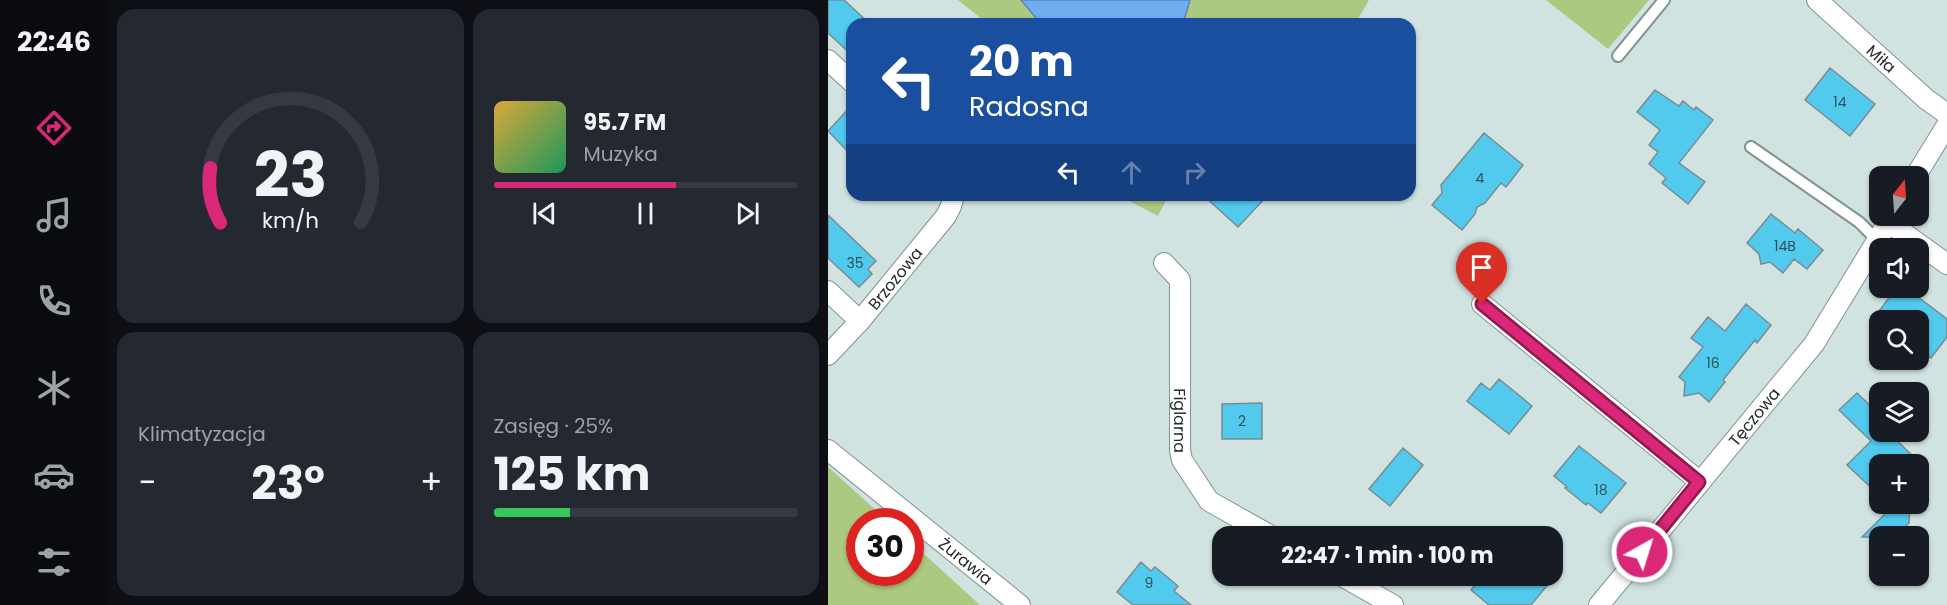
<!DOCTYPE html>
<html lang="pl">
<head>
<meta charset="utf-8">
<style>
	:root { --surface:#171b24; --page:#242831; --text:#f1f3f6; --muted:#9ea1a6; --line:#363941; --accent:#db2777 }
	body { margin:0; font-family:Poppins,sans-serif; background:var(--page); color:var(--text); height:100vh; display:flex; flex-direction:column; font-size:22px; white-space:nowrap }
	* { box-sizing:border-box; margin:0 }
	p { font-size:20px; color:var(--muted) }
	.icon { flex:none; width:33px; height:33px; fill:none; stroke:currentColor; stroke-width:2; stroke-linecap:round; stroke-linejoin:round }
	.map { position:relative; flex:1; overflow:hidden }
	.details { display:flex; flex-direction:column; gap:9px; padding:9px; background:#0d0f14; width:720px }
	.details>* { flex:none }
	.guide { position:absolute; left:18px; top:18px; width:570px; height:183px; border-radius:18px; box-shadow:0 2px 4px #0004; background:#1a4fa0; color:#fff; overflow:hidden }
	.needle { width:39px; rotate:17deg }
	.buttons { position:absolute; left:1041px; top:166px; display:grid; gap:12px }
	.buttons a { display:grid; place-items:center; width:60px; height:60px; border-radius:12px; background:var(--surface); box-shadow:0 2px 4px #0004; font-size:30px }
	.speed { position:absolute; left:18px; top:508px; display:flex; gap:12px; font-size:30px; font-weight:700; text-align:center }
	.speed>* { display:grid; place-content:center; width:78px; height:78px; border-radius:50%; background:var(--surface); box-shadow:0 2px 4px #0004; line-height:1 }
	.speed .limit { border:9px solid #d22; background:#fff; color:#111 }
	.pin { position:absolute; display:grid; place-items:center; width:51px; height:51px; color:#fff; margin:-62px -26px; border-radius:50% 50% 50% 0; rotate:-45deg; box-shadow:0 0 6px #0007 }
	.pin .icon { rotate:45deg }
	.me { position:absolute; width:66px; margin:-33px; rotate:39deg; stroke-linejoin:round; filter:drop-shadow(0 0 4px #0008) }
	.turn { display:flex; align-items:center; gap:21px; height:126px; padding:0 24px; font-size:27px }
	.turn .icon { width:78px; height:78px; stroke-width:2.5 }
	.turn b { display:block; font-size:42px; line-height:51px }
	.lanes { display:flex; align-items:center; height:57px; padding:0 24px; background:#0003; justify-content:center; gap:30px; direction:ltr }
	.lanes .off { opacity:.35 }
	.big { font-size:45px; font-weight:700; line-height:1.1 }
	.details .card { flex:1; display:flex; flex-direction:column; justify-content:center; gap:9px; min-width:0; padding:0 21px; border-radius:18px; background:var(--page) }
	.details .dial { align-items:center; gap:0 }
	.dial svg { height:156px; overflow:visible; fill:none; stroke:var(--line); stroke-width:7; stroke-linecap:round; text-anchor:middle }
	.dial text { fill:var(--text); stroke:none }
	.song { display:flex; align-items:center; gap:18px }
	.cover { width:72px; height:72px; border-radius:9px; background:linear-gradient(135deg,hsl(40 70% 55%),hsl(150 70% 35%)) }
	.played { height:6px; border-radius:3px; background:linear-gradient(90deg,var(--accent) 60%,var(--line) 60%) }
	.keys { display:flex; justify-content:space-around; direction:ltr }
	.heat { display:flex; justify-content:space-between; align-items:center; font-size:33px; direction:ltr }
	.charge { height:9px; border-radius:4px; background:linear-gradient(90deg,#34c759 25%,var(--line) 0) }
	.details .tiles { flex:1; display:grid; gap:9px; grid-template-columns:repeat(2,1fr) }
	.trip { position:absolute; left:384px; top:526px; width:351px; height:60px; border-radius:18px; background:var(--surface); box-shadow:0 2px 4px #0004; font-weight:700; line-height:60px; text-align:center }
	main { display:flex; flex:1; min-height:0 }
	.dock { display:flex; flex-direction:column; width:108px; justify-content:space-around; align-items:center; background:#090b0e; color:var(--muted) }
	.dock .icon { width:42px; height:42px }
	.dock .selected { color:var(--accent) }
	.dock b { font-size:27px; color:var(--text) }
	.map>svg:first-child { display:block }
	.green { fill:#adc97f }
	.water { fill:#70acf0; stroke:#5985b4; stroke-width:1.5 }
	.building { fill:#51caee; stroke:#7b8b91; stroke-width:1.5 }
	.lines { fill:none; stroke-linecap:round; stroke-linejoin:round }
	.service-casing { stroke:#819391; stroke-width:14 }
	.minor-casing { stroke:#819391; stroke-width:22 }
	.service { stroke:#fff; stroke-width:10 }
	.minor { stroke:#fff; stroke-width:20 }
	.route-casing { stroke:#8e194d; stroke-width:15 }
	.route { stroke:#db2777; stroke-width:10 }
	.labels { text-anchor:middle; stroke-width:6; stroke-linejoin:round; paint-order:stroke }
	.number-label { font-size:14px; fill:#2e525a }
	.street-label { font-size:16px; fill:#232a29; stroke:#d0e3e1 }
</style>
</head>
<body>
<main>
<nav class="dock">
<b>22:46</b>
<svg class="icon selected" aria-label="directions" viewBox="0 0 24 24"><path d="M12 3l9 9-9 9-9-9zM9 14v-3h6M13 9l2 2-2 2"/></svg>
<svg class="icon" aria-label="music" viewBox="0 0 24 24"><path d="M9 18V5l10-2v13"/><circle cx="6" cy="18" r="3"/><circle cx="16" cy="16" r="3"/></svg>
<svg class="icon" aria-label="phone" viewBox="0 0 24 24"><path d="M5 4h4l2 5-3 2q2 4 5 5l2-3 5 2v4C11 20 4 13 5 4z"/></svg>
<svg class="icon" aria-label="climate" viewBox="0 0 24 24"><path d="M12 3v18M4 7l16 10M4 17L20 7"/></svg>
<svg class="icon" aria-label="car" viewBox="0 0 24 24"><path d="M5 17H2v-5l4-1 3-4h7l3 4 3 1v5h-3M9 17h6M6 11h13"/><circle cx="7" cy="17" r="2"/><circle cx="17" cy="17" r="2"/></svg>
<svg class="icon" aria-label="filters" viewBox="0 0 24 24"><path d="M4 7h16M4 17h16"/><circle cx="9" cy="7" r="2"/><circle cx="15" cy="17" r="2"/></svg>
</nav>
<section class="details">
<div class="tiles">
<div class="card dial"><svg viewBox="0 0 100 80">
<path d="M14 69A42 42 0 1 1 86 69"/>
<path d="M14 69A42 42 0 0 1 9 41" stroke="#db2777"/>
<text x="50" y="56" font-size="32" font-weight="700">23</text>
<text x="50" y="72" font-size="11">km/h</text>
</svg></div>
<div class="card">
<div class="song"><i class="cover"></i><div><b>95.7 FM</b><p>Muzyka</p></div></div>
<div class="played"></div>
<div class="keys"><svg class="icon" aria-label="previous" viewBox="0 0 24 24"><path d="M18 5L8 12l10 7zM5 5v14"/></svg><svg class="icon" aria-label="pause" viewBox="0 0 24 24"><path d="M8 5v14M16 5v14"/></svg><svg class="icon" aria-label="next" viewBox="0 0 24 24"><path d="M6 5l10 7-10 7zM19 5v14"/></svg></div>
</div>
<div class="card"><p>Klimatyzacja</p>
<div class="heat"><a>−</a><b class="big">23°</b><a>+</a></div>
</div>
<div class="card"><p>Zasięg · 25%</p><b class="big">125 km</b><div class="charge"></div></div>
</div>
</section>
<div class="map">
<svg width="1119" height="605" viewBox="0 0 1119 605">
	<rect width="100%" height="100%" fill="#d0e3e1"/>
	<!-- green -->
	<path class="green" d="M130,0H193L213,24H160Z
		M362,0H541L527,24H355Z
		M718,0H821L780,49Z
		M290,195H341L330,216Z
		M0,467L61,522H32V573H82L83,542L152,605H0Z"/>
	<!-- water -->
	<path class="water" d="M193,0H362L355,24H213Z"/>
	<!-- building -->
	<path class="building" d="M0,0H16L42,24H24V55L0,33Z
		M1002,68L1047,104L1022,136L977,100Z
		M827,90L851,106L855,101L866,110L868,107L885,120L851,163L877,182L860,204L834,183L838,178L821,164L830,152L821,145L832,130L809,112Z
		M24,105V156L0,131Z
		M656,133L695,165L678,187L673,183L657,203L649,207L647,214L634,230L604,205L614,193L613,185Z
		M375,195H440L410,227Z
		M943,214L967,233L970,229L995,250L979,269L966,259L955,273L942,262L933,264L931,254L919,243Z
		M0,215L48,261L40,269L44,274L31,287L0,258Z
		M1068,288H1078L1119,319V337L1103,358L1090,349V321H1044Z
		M918,304L943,325L929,343L927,340L895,380L897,382L881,402L871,393L856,396L857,382L851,377L875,347L863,338L880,317L897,331Z
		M671,379L704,406L681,434L639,401L653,383L662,390Z
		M1029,393L1052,415V432H1060L1094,465H1052V496L1019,465L1043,441L1011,410Z
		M434,403V439H394V404Z
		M751,446L798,483L773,513L760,503L758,505L737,488L739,487L726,476Z
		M575,448L595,465L562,506L541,489Z
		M1047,504H1082L1081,523L1067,537H1034L1057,514Z
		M313,562L323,571L327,567L350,586L346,591L363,605H305L289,592Z
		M655,576H727L703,605H661L643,590Z"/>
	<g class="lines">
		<defs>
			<path id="service" d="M790,56L836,0
				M923,147L1031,222L1049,240"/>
			<g id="minor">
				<path id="s1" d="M989,0L1098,99L1119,114"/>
				<path d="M0,60L24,82"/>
				<path d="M1087,177L1119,125"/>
				<path d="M1060,222L1119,264"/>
				<path id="s2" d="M336,263L352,280V450L354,460L381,501L445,537"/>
				<path d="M0,291L32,321"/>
				<path d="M654,304L871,481"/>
				<path id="s3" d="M0,355L32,321L118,216L123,206L126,195"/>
				<path id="s4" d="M0,450L192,605"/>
				<path d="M514,576L565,605"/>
				<path id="s5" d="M771,605L986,344L1064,216"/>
			</g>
		</defs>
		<!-- service casing -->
		<use href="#service" class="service-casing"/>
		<!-- minor casing -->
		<use href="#minor" class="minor-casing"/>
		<!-- service -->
		<use href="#service" class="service"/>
		<!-- minor -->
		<use href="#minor" class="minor"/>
	</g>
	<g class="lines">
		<defs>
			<path id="route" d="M654,304L871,482L814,552"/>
		</defs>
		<!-- route casing -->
		<use href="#route" class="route-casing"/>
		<!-- route -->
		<use href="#route" class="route"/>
	</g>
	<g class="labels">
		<!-- number labels -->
		<g class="number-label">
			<text x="1012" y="107">14</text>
			<text x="652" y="183">4</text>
			<text x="957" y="251">14B</text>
			<text x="27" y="268">35</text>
			<text x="885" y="368">16</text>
			<text x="414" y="426">2</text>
			<text x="773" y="495">18</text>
			<text x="321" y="588">9</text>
		</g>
		<!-- street labels -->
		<g class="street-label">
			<text dy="6" stroke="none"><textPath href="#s1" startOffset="87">Miła</textPath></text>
			<text dy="6" stroke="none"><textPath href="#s3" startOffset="102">Brzozowa</textPath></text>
			<text dy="6" stroke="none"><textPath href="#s5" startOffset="244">Tęczowa</textPath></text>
			<text dy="6" stroke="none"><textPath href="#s2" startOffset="164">Figlarna</textPath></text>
			<text dy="6" stroke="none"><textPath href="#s4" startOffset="177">Żurawia</textPath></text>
		</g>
	</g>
</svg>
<div class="buttons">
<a><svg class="needle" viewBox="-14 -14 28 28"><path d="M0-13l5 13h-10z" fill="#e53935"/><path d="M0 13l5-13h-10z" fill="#9ea1a6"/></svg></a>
<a><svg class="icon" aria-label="sound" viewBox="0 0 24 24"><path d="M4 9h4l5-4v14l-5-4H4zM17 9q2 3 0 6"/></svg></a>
<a><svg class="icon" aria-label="search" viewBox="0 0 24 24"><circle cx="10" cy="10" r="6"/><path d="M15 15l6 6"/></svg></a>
<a><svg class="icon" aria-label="layers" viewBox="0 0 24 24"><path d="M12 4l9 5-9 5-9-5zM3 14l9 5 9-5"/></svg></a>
<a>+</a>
<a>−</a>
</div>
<div class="speed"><div class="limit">30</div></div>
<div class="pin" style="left:654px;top:304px;background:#d93025"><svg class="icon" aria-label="arrive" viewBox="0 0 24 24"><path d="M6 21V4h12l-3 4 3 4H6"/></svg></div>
<svg class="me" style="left:814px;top:552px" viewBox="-20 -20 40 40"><circle r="17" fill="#db2777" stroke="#fff" stroke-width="3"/><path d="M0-11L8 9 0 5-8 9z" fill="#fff"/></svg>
<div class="trip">22:47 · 1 min · 100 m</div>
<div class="guide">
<div class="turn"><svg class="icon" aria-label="left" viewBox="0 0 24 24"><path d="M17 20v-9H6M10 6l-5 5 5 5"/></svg><div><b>20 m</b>Radosna</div></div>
<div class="lanes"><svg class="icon" aria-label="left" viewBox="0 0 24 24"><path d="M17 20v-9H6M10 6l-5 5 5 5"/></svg><svg class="icon off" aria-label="ahead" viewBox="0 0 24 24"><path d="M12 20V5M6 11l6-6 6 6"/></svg><svg class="icon off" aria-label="right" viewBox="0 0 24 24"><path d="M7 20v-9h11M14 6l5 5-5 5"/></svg></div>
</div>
</div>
</main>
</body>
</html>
